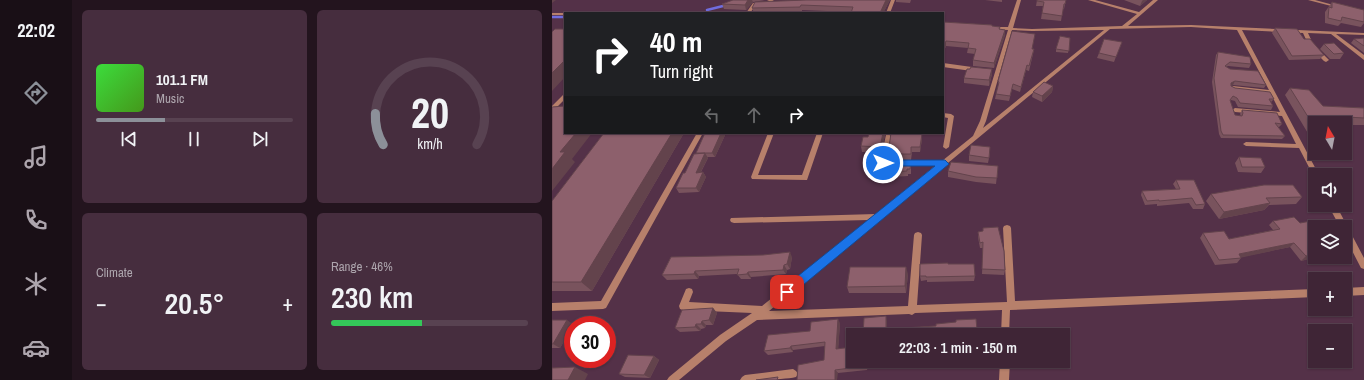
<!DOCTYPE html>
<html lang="en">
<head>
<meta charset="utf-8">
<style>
	:root { --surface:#3f2536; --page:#462d3e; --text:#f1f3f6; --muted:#ada5ad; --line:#584251; --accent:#8c9099 }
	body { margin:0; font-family:"Archivo Narrow",sans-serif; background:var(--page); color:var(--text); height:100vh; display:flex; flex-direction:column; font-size:15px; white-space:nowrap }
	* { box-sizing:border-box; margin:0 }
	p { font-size:13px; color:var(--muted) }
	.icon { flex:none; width:22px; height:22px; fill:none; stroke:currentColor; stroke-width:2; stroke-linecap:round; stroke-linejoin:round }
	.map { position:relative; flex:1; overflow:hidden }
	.side { display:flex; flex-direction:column; gap:10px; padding:10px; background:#23141e; width:480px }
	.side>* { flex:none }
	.guide { position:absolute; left:12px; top:12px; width:380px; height:122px; border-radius:0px; box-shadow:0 1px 3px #0004,0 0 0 1px var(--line); background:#202124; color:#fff; overflow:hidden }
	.needle { width:26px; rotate:350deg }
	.buttons { position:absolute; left:756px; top:116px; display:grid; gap:8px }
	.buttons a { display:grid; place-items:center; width:44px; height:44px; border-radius:0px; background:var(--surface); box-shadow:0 1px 3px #0004,0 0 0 1px var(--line); font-size:20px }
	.speed { position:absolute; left:12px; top:316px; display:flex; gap:8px; font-size:20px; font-weight:700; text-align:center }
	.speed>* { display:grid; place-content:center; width:52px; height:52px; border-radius:50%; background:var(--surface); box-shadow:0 1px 3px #0004,0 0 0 1px var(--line); line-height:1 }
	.speed .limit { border:6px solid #d22; background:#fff; color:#111 }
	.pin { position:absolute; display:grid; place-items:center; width:34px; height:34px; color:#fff; margin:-17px; border-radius:8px; box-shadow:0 2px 6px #0006 }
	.me { position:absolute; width:44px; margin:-22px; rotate:90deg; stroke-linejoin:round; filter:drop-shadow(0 0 3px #0008) }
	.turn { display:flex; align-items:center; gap:14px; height:84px; padding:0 20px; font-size:18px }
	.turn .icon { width:52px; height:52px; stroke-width:2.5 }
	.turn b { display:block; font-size:28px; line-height:34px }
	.lanes { display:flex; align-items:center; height:38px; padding:0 20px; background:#0003; justify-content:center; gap:20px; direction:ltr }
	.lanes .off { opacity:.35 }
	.big { font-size:30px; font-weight:600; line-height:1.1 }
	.side .tile { flex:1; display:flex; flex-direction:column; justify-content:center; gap:6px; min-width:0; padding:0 14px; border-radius:6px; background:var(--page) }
	.side .dial { align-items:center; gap:0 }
	.dial svg { height:104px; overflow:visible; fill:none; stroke:var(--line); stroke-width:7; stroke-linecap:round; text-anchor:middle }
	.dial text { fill:var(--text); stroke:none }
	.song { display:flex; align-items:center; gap:12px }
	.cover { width:48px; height:48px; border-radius:6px; background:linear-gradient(135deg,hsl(120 70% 55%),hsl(100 70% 35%)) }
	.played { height:4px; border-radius:2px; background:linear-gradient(90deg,var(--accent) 35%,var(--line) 35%) }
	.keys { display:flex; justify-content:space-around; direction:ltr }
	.heat { display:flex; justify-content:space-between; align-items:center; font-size:22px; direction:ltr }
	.charge { height:6px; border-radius:3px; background:linear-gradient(90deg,#34c759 46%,var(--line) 0) }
	.side .tiles { flex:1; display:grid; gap:10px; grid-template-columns:repeat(2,1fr) }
	.trip { position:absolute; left:294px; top:328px; width:224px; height:40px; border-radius:0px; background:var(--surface); box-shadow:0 1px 3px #0004,0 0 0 1px var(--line); font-weight:600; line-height:40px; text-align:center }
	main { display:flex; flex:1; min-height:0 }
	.tab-bar { display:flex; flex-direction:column; width:72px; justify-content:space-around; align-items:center; background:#190f16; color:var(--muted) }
	.tab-bar .icon { width:28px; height:28px }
	.tab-bar .on { color:var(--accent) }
	.tab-bar b { font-size:18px; color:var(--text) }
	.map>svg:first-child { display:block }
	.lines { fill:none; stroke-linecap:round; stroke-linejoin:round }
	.stream { stroke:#706dde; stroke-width:2.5 }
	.minor { fill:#b7806b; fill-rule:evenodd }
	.wall { fill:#79535d }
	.shaded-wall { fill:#63434c }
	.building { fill:#8d606c; stroke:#63434c }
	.route { fill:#1a73e8; stroke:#114b97 }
</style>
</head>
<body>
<main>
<nav class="tab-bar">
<b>22:02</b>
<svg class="icon on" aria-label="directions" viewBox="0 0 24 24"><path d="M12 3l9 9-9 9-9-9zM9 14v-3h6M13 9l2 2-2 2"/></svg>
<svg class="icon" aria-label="music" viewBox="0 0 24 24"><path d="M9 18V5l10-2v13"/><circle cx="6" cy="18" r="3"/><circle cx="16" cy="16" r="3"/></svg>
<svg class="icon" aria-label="phone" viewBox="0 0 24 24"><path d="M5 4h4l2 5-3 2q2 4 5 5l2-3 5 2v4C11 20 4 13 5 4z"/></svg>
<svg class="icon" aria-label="climate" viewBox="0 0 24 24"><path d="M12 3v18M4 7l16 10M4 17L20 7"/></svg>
<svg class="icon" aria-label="car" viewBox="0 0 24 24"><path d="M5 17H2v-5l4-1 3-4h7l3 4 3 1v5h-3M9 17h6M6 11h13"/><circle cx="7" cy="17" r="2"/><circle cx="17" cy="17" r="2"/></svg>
</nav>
<section class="side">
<div class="tiles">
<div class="tile">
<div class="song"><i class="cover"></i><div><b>101.1 FM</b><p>Music</p></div></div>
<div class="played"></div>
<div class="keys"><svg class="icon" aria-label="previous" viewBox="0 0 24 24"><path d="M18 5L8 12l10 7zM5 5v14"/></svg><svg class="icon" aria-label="pause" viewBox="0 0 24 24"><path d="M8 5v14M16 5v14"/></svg><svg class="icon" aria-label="next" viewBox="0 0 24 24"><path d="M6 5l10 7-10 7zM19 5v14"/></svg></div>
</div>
<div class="tile dial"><svg viewBox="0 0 100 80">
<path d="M14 69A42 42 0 1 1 86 69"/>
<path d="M14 69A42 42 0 0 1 8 45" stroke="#8c9099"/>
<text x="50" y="56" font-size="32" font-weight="700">20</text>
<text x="50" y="72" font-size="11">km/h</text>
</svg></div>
<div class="tile"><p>Climate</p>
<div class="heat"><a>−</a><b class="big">20.5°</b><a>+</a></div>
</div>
<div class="tile"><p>Range · 46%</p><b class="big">230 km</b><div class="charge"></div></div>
</div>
</section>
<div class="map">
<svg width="812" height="380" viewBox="0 0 812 380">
	<rect width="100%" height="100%" fill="#543148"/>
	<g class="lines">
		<!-- stream -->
		<path class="stream" d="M155,10L175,5
			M0,17H13"/>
		<!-- minor -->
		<path class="minor" d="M217,0H222L216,4L204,5L198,13H194L201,3L213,2Z
			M339,0H343L338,13H334Z
			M465,0H469L461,28L480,29L570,26L585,14L536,0H543L587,12L601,0H606L576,26L639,25L812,33V35L784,34L812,55V60L779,34L756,33L761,44L777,60L774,62L772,61L757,46L751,33L690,30L767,175H763V177L761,175L747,148L694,146L691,144L694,142L744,144L730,116L683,112L680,110L683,108L728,112L719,94L681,90L678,88L681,86L717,90L685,30L639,27L558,29L217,311L356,306L362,235L363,233L366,232L369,233L370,235L365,305L455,302L451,228L452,226L455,225L458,226L459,228L463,301L763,289V297L458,310L457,335H449L450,310L363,313L360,315L357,314L205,320L174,341L127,380H115L117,377L168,335L200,313L131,310L128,309L127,306L134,289L137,288L140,289L141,292L137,302L210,306L317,220L182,223L179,222L178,220L179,218L324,214L384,165H329L328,163L334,135L336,134L339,136L335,161H390L421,136L428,121L456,30L439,29L437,28L439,27H456ZM460,30L480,31L552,30L431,128L434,121Z
			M756,0H763L789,7L787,8Z
			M0,13H15H13V15H0Z
			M391,63L427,68L430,70L427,72L391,67Z
			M13,94V99L2,110L0,111V106L11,95Z
			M391,113L399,114L402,116L397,147L394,149L391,147L396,118L391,117Z
			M145,133H151L54,308L51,309L0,311V303L49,301Z
			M216,133H222L206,175H250L265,133H271L255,180L200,179L199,177Z
			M776,205H784L812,258V269L809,268L793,237V227H788Z
			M812,287V295L793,296V288Z
			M448,361H458L457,380H447Z
			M241,369L244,371L246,374L244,377C231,380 203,380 188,380L190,377L193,375Z"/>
	</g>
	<!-- wall -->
	<path class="wall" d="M181,0H213L201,2L194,10L172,9L170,4Z
		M254,0H338L331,13H299V12L250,10V12L202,13L200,8Z
		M344,0H359L358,3L344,2Z
		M433,0H450V2Z
		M485,0H514L512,9H511L509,21L489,19L491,6H484Z
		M572,0H595L588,6Z
		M780,2L812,10V23L809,27L789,23L786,26L773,23V12Z
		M391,22L440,25V26L448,29L453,30V35L442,68L421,66V60L423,54L415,53L416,48L394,46L392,51H391Z
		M723,28L752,39L772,55L768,59L737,60L720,33Z
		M518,38L516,53L504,52V49Z
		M812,38V53L799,43L802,39Z
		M772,44L792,53L788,59H778L768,49Z
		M568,46L562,62L545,58L547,53Z
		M480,49H482L481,54L477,71L474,70L468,92L460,89L457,101L443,99L444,94L446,86V81Z
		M666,52L699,64L697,68L676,66L674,67L678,69L714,85L712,88L681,85L679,86L683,88L722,99L719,102L721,106L719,110L686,107L683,101L679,100L678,101L683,115L689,116L688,114L690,110L730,124L727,127H726L733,136L730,139L669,138L667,134L660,82L664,55Z
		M440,74L437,86L412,83V78Z
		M501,86L500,92L490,102L480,97L481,92Z
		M738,88L771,106L812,108V125H795L793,127V123H763V145L733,95Z
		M52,133H132L40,291H0V201Z
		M153,133H174L163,157H155L156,158L149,172H151L154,177L147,192L127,193L124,188L144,154Z
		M336,133H360L370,139L368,152H360L359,160H337L336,154L339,135Z
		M333,135L329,152H310L309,146L316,137Z
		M438,153L436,163L417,161V155Z
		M687,157L713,167L709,173L686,172L683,163Z
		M359,161V174H356V176L338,177V175H334L333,170Z
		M446,166L444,184L424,182L396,177V171Z
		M624,180L653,204L651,209H641L637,203L605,206V204L593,205L589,195L590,191L624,189L621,184Z
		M659,194L750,197L744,204L717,205L712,210L667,219L654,201Z
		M721,221L763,257L749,261L738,247L689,257V258L685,263L663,265L648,238L651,233L677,239L721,230L717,225Z
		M431,228L453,270L452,275L430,274L431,248H428L426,237V232L431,231Z
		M240,257L238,269L235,270L234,274L199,277V279H189L185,274L147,276L146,279L115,280L110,275Z
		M396,264L423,276L422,281L375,282V280L369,281L368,276Z
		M356,274L354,293H297L295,287Z
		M161,308L165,313L161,325H154L153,328L149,329L148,331L128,332L123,328Z
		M0,320L22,325L8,348H0Z
		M335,321V329L425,330V334L414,335H311Z
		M288,323L286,349L301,361H333V365L316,367L315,370L286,373L272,360L273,346L241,350V352L216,355L212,351L258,331Z
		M102,356L107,360L98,378L73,377L67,374Z"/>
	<!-- shaded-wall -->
	<path class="shaded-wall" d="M0,0H4L0,3Z
		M196,0H200L201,2L194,10L193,5Z
		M334,0H338L331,13H328Z
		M591,0H595L588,6L590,1Z
		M453,30V35L442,68V63Z
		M394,41V46L392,51V46Z
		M13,60V77L0,91V73Z
		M475,65L474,70L468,92L469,87Z
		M440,69V74L437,86V80Z
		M683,81L681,85L677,87L679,83Z
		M501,86L500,92L490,102V96Z
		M24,133H40L20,159L23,162L0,191V169L8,152Z
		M120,133H132L40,291L29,282Z
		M169,133H174L163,157L160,153Z
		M331,133H335L333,135L329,152L328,147Z
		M370,134V139L368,152V147Z
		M153,153L156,158L146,177L144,173Z
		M151,172L154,177L147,192L144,188Z
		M718,203L712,210L667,219L672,212Z
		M742,243L738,247L683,259L687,254Z
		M238,252L240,257L238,269L235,264Z
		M763,254V257H765L749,261L754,256Z
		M232,265L235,270L234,274L231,270Z
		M354,267L356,274L354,293L353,286Z
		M143,271L147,276L146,279L142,274Z
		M196,272L199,277V279L195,274Z
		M161,308L165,313L161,325L157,320Z
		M334,316L335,321V333L334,329Z
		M286,319L288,323L286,353L284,349Z
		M15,320L22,325H21V327L8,348L1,344Z
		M150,321L154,325L153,328L149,324Z
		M144,324L149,329L148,331L143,327Z
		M239,346L241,350V352L238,348Z
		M102,356L107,360L98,378L92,375Z
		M23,367L36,374L33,380H16Z
		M283,370L286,373L285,380H283Z"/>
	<!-- building -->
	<path class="building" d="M181,0H196L193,5L170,4Z
		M254,0H334L328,13H299L301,7L249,5L248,7L200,8L203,2Z
		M485,0H514L513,4H512L510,16L490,13L492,2L485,1Z
		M780,2L812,10V22L790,17L789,21L776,18L777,7L780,8Z
		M391,22L440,25V26L448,27L447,29L453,30L442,63L421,60L424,49L416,48L417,43L394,41L392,46L391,45Z
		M723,28L745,29L752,39H758L772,55L740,56Z
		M3,29H13V60L0,73V32Z
		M460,31L483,34L480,49H482L477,66L475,65L469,87L461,84L458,96L444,94L447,82L446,81Z
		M508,36L518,38L517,51L504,49Z
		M812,38V46L802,39Z
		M552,39L570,42L564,57L547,53Z
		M782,43L792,53L782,54L772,44Z
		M666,52L698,57L699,64L678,62L673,66L678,69L706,71L714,85L683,81L679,83V86L683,88L718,92L722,99H717L721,106L688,103L685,98L681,96L678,100L683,115L690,116L691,113L690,110L725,113L730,124L723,123L733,136L671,135L669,131L662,78Z
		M419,67L440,69L437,80L412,78L415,69H418Z
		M492,82L501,86L490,96L481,92Z
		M738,88L757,90L771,106L812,108V118L795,117L798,121L774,120L777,123H763V128Z
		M13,106V133H24L8,152H13L0,169V107Z
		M52,133H120L29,282H0V201Z
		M153,133H169L160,153H144Z
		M317,133H331L328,147L309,146L311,137H316Z
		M339,133L370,134L368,147H359V154H336Z
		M419,145L438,147L437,158L417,155Z
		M153,153L144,173L151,172L144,188H124L131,173H133L142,154Z
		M687,157L709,158L713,167H690Z
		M333,161H359L358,169H355V171L338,172V170H333Z
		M399,162L446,166L445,178L424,177L396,171Z
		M624,180H642L653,204L644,205L640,198L607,201V200L595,201L590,191L628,189Z
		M712,185H741L750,197L714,198L718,203L672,212L659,194Z
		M742,217L748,223L759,221L763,227V254L754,256L742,243L687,254L689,258L667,260L651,233L672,231L677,239L728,229L721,221Z
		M446,227L452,251L453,270L430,269L431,242L428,243L426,232L431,231V228Z
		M238,252L235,264L232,265L231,270L196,272L195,274L185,275L187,269L143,271L142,274L110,275L119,257L211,255Z
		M396,263V264H422L423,276L374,277V276H368V264Z
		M298,267H354L353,286L295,287Z
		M161,308L157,320L150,321L149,324H144L143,327L123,328L130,310Z
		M334,316V329L384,326V324L404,322V320L424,319L425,330L413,331L414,335H311L312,318Z
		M286,319L284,349L301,347V361H332L314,363V366L283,370V380H245L246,365L272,360L273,342L239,346L238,348L212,351L216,335L258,331L259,322Z
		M0,320H15L1,344H0Z
		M76,355L102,356L92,375L67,374Z
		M23,367L16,380H0V368Z
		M226,377L225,380H204Z"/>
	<!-- route -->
	<path class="route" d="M331,160H393L397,164L239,295L235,297L231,295L229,292L231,288L383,166H331L326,163Z"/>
</svg>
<div class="buttons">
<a><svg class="needle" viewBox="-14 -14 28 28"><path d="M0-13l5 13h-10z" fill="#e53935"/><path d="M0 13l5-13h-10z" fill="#ada5ad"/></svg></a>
<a><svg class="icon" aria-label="sound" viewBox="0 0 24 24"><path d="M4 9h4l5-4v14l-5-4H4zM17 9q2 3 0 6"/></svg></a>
<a><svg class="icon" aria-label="layers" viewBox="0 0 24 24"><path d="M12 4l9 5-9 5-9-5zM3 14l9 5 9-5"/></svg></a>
<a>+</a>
<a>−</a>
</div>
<div class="speed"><div class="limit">30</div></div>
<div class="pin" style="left:235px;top:292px;background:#d93025"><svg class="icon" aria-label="arrive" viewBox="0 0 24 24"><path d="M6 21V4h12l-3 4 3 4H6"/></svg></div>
<svg class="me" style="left:331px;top:163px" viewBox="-20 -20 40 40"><circle r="17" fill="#1a73e8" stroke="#fff" stroke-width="3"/><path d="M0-11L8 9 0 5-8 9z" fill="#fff"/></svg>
<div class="trip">22:03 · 1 min · 150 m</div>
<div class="guide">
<div class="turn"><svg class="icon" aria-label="right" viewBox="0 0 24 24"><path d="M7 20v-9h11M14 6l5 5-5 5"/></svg><div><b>40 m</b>Turn right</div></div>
<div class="lanes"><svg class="icon off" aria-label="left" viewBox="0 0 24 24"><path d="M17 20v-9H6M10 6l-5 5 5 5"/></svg><svg class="icon off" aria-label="ahead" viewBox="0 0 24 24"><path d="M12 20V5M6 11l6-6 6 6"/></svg><svg class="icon" aria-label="right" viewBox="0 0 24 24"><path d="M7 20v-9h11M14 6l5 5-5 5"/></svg></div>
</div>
</div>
</main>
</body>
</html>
